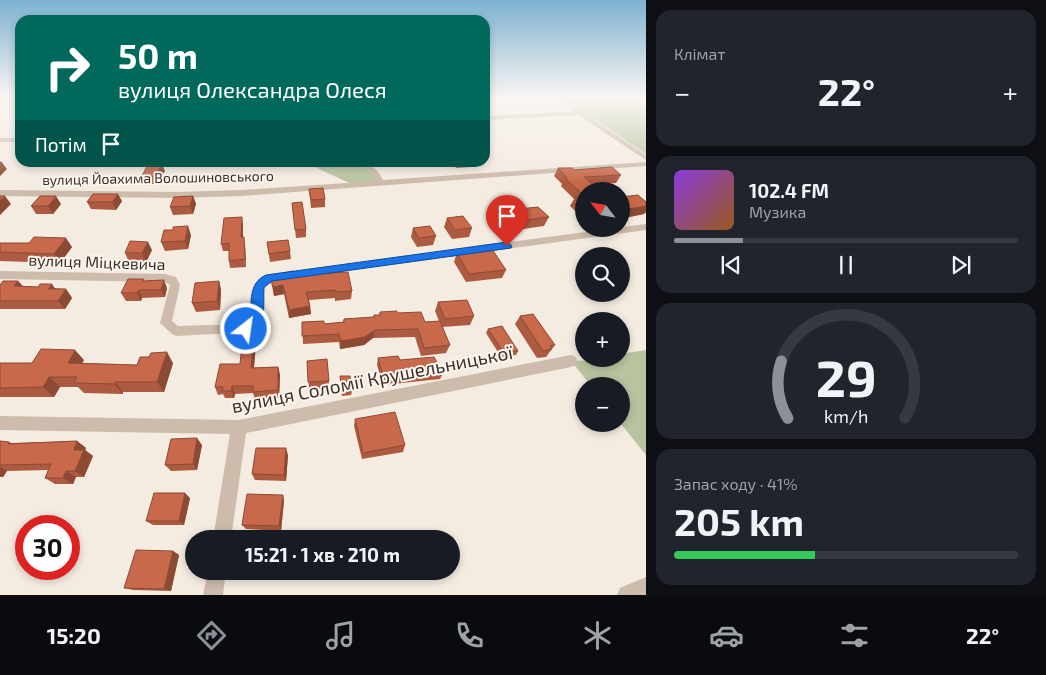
<!DOCTYPE html>
<html lang="uk">
<head>
<meta charset="utf-8">
<style>
	:root { --surface:#171b24; --page:#20242c; --text:#f1f3f6; --muted:#9ea1a6; --line:#363941; --accent:#8c9099 }
	body { margin:0; font-family:"Exo 2",sans-serif; background:var(--page); color:var(--text); height:100vh; display:flex; flex-direction:column; font-size:19px; white-space:nowrap }
	* { box-sizing:border-box; margin:0 }
	p { font-size:16px; color:var(--muted) }
	.icon { flex:none; width:28px; height:28px; fill:none; stroke:currentColor; stroke-width:2; stroke-linecap:round; stroke-linejoin:round }
	.map { position:relative; flex:1; overflow:hidden }
	.side { display:flex; flex-direction:column; gap:10px; padding:10px; background:#0d0f14; width:400px }
	.side>* { flex:none }
	.banner { position:absolute; left:15px; top:15px; width:475px; height:152px; border-radius:15px; box-shadow:0 2px 8px #0003; background:#00695c; color:#fff; overflow:hidden }
	.needle { width:32px; rotate:301deg }
	.controls { position:absolute; left:575px; top:182px; display:grid; gap:10px }
	.controls a { display:grid; place-items:center; width:55px; height:55px; border-radius:50%; background:var(--surface); box-shadow:0 2px 8px #0003; font-size:25px }
	.speed { position:absolute; left:15px; top:515px; display:flex; gap:10px; font-size:25px; font-weight:700; text-align:center }
	.speed>* { display:grid; place-content:center; width:65px; height:65px; border-radius:50%; background:var(--surface); box-shadow:0 2px 8px #0003; line-height:1 }
	.speed .limit { border:8px solid #d22; background:#fff; color:#111 }
	.pin { position:absolute; display:grid; place-items:center; width:42px; height:42px; color:#fff; margin:-51px -21px; border-radius:50% 50% 50% 0; rotate:-45deg; box-shadow:0 0 5px #0007 }
	.pin .icon { rotate:45deg }
	.me { position:absolute; width:55px; margin:-28px; rotate:30deg; stroke-linejoin:round; filter:drop-shadow(0 0 4px #0008) }
	.turn { display:flex; align-items:center; gap:18px; height:105px; padding:0 20px; font-size:22px }
	.turn .icon { width:65px; height:65px; stroke-width:2.5 }
	.turn b { display:block; font-size:35px; line-height:42px }
	.then { display:flex; align-items:center; height:48px; padding:0 20px; background:#0003; gap:10px; font-size:19px }
	.big { font-size:38px; font-weight:700; line-height:1.1 }
	.side .tile { flex:1; display:flex; flex-direction:column; justify-content:center; gap:8px; min-width:0; padding:0 18px; border-radius:15px; background:var(--page) }
	.side .dial { align-items:center; gap:0 }
	.dial svg { height:130px; overflow:visible; fill:none; stroke:var(--line); stroke-width:7; stroke-linecap:round; text-anchor:middle }
	.dial text { fill:var(--text); stroke:none }
	.song { display:flex; align-items:center; gap:15px }
	.cover { width:60px; height:60px; border-radius:8px; background:linear-gradient(135deg,hsl(270 70% 55%),hsl(30 70% 35%)) }
	.played { height:5px; border-radius:2px; background:linear-gradient(90deg,var(--accent) 20%,var(--line) 20%) }
	.keys { display:flex; justify-content:space-around; direction:ltr }
	.heat { display:flex; justify-content:space-between; align-items:center; font-size:28px; direction:ltr }
	.charge { height:8px; border-radius:4px; background:linear-gradient(90deg,#34c759 41%,var(--line) 0) }
	.trip { position:absolute; left:185px; top:530px; width:275px; height:50px; border-radius:25px; background:var(--surface); box-shadow:0 2px 8px #0003; font-weight:700; line-height:50px; text-align:center }
	.dock { display:flex; height:80px; justify-content:space-around; align-items:center; background:#090b0e; color:var(--muted) }
	.dock .icon { width:35px; height:35px }
	.dock .selected { color:var(--accent) }
	.dock b { font-size:22px; color:var(--text) }
	main { display:flex; flex:1; min-height:0 }
	.map>svg:first-child { display:block }
	.green { fill:#b8c4a0 }
	.lines { fill:none; stroke-linecap:round; stroke-linejoin:round }
	.lane { stroke:#cdbbac; stroke-width:3 }
	.street { fill:#cdbbac; fill-rule:evenodd }
	.wall { fill:#ac5a40 }
	.shaded-wall { fill:#8c4a34 }
	.building { fill:#c8694b; stroke:#8c4a34 }
	.route { fill:#1a73e8; stroke:#114b97 }
	.labels { text-anchor:middle; stroke-width:4; stroke-linejoin:round; paint-order:stroke }
	.far-street-label { font-size:14px; fill:#3b302b; stroke:#fbf5ee }
	.street-label { font-size:16px; fill:#3b302b; stroke:#fbf5ee }
	.near-street-label { font-size:19px; fill:#3b302b; stroke:#fbf5ee }
</style>
</head>
<body>
<main>
<div class="map">
<svg width="646" height="595" viewBox="0 0 646 595">
	<rect width="100%" height="100%" fill="#f4ebe1"/>
	<!-- green -->
	<path class="green" d="M564,99H646V154Z
		M306,163H360L373,170L381,184L356,186Z
		M646,350V455L621,424V386H591L571,361L621,359V354Z"/>
	<g class="lines">
		<!-- lane -->
		<path class="lane" d="M0,102L20,103"/>
		<!-- street -->
		<path class="street" d="M556,99H563L646,155V160L578,115L485,120V116L573,111Z
			M0,138H20V142H0Z
			M357,162C369,162 378,169 383,180L646,162V166L241,196L178,198L0,196V190L178,192L241,190L376,181L373,174Z
			M646,224V230L273,281L264,289L262,318L257,327L250,332L176,336L172,334L160,323L170,285L165,282L0,279V271L165,274L176,277L180,285L172,321L178,326L243,324C261,311 241,283 270,274Z
			M571,355L576,357L577,361L576,365L571,367L246,433L231,539H213L230,434L0,430V416L239,420Z
			M208,571H226L223,595H203Z
			M646,577V595H617L620,588Z"/>
	</g>
	<!-- wall -->
	<path class="wall" d="M452,162H472L470,167L456,168Z
		M558,168L574,170L621,175L616,183L593,184L584,191V219L570,206L574,199L561,186L562,184L554,176Z
		M165,171L157,184H144L142,176Z
		M309,189L325,199V207L311,208Z
		M193,196L196,204L193,214L173,215L170,207Z
		M621,197L644,214L629,217L623,224H621Z
		M122,201L116,210L91,209L87,202Z
		M292,203L306,229V237L296,238Z
		M61,204L53,214H36L31,206Z
		M510,210L549,217L544,226L516,230L507,219Z
		M447,218L472,228L469,237L452,239L444,227Z
		M243,224V237L245,245L246,267L230,268L229,261V251H223L221,244Z
		M413,228L436,236L433,245L417,247L411,237Z
		M191,235L188,249L165,251L161,242Z
		M267,242L290,251L291,259L270,262Z
		M0,243L72,247L60,263L0,261Z
		M152,250L146,262H129L125,253Z
		M457,253L506,270L502,278L466,282L454,262Z
		M295,275L352,291L351,299L335,301V298L309,300L311,314L289,318L284,294L274,296L270,276Z
		M18,281L23,286L66,289L72,298L65,309H0V285Z
		M144,281L167,288L165,297L142,298L141,301H126L121,293Z
		M219,281L221,290L220,310L196,312L192,303Z
		M438,302L474,316L470,325L442,327L450,345L446,353L421,356L415,337L373,338L364,345L340,349L339,342L303,344L302,322L324,324L343,322L344,319L373,317L374,315H379L380,312L397,313L425,322L439,321L435,311Z
		M520,316L555,345L546,357L537,358L515,324Z
		M488,329L518,351L516,355L501,357L486,333Z
		M257,332L254,368L278,367L280,375L279,398L255,399L253,393L235,394L234,398H225L223,394L218,395L215,387L240,364Z
		M378,358L400,360L443,373L440,379L383,385L377,365Z
		M84,360L82,363L137,365L173,363L164,392H123V394L84,393L78,387H60L54,397H0V363H32Z
		M307,361L329,381L328,389L309,390Z
		M340,376L352,391L351,395L342,396Z
		M355,419L405,445L403,452L362,459L354,426Z
		M0,441L9,442L12,443L77,441L86,448L85,450L93,456L84,477H76L73,484H55L45,478L48,470L7,471L3,477H0Z
		M202,445L197,470L171,471L165,465Z
		M288,455L286,481L255,480L252,474Z
		M190,498L184,525H153L146,521Z
		M284,500L281,531L246,529L242,525Z
		M173,551L179,555L171,591L133,590L124,588Z"/>
	<!-- shaded-wall -->
	<path class="shaded-wall" d="M1,161L7,169L0,176V162Z
		M162,164L165,171L157,184L155,177Z
		M118,194L122,201L116,210L112,202Z
		M5,196L11,204L0,215V201Z
		M56,196L61,204L53,214L48,206Z
		M193,196L196,204L193,214L190,206Z
		M646,206V212L644,214L629,217L630,216L623,210Z
		M242,217L243,224V245L241,237Z
		M188,226L191,235L188,249L185,241Z
		M244,237L245,245L246,267L245,259Z
		M66,238L72,247L60,263L54,254Z
		M148,242L152,250L146,262L142,253Z
		M164,280L167,288L165,297L161,290Z
		M18,281L26,290L14,286Z
		M219,281L221,290L220,310L217,301Z
		M52,284L58,293L48,289Z
		M283,285L284,294L274,296L273,287Z
		M66,289L72,298L65,309L58,301Z
		M139,290L142,298L141,301L137,293Z
		M310,306L311,314L289,318V310Z
		M255,324L257,332L253,376L251,368Z
		M375,330L373,338L364,345L340,349L341,341Z
		M75,350L84,360L77,373L68,363Z
		M167,352L173,363L164,392L157,382Z
		M278,367L280,375L279,398L278,390Z
		M49,377L60,387L54,397L43,387Z
		M115,382L123,392V394L114,384Z
		M232,386L235,394L234,398L231,391Z
		M197,438L202,445L197,470L193,464Z
		M77,441L86,448L85,450L93,456L84,477L75,471L74,450Z
		M286,448L288,455L286,481L284,475Z
		M0,467L7,471L3,477L0,476Z
		M66,471L76,477L73,484L63,478Z
		M185,493L190,498L184,525L179,521Z
		M283,495L284,500L281,531L279,526Z
		M173,551L179,555L171,591L164,589Z"/>
	<!-- building -->
	<path class="building" d="M148,164H162L155,177L142,176Z
		M612,167L621,175L584,177L601,191H584V196L565,178H567L558,168H572L574,170Z
		M323,188L325,199L311,200L309,189Z
		M93,194H118L112,202H87Z
		M638,195L646,202V206L623,210L630,216H621V197Z
		M0,196H5L0,201Z
		M40,196H56L48,206H31Z
		M193,196L190,206L170,207L174,197Z
		M575,197H584V206Z
		M302,202L306,229L295,230L292,203Z
		M538,207L549,217L520,221L510,210Z
		M463,216L472,228L455,230L447,218Z
		M242,217L241,237H244L245,259L229,261V243L221,244L224,218Z
		M188,226L185,241L161,242L164,230H173V227Z
		M430,226L436,236L419,238L413,228Z
		M34,237L66,238L54,254L0,252V243H29Z
		M288,240L290,251L269,254L267,242Z
		M130,241L148,242L142,253H125Z
		M492,249L506,270L469,274L457,253Z
		M293,271L295,275L348,272L352,291L335,292V290L306,292L310,306L289,310L283,285L273,287L270,276Z
		M128,279H144L143,281L164,280L161,290H139L137,293H121Z
		M3,281H18L14,286L38,287L40,284H52L48,289H66L58,301H0V285Z
		M219,281L217,301L192,303L195,283Z
		M467,300L474,316L445,319L438,302Z
		M397,311V313L421,312L425,322L440,321L450,345L424,348L418,329L375,330L365,337L341,341L339,334L302,336V322L324,321V324L344,322V319L374,317V315H380V312Z
		M533,314L555,345L550,346L552,349L543,351L520,316Z
		M255,324L251,368L278,367V390L253,392V386H232L231,391H222L223,387H215L220,364H240L244,326Z
		M502,326L518,351L504,353L488,329Z
		M41,349L75,350L68,363L137,365L140,357H149L151,353L167,352L157,382H115L114,384L74,383L77,377H49L43,387L0,388V363H32Z
		M398,356L400,360L434,357L443,373L384,379L378,358Z
		M327,359L329,381L308,382L307,361Z
		M340,376H350L352,391L342,392Z
		M395,412L405,445L363,453L355,419Z
		M197,438L193,464L165,465L171,439Z
		M0,441L9,442L8,444L77,441L74,450H84L75,471H66L63,478H45L51,464L0,465Z
		M256,448H286L284,475L252,474Z
		M154,493H185L179,521H146Z
		M247,494L283,495L279,526L242,525Z
		M136,550L173,551L164,589L124,588Z"/>
	<!-- sky -->
	<linearGradient id="sky" x2="0" y2="1"><stop stop-color="#7eb2d2"/><stop offset="0.54" stop-color="#faf6f2"/><stop offset="1" stop-color="#faf6f2" stop-opacity="0"/></linearGradient>
	<rect width="646" height="182" fill="url(#sky)"/>
	<!-- route -->
	<path class="route" d="M507,242L512,246L511,248L272,281L264,287C263,307 268,327 246,334L241,333L239,329L250,319C252,302 248,283 266,275Z"/>
	<g class="labels">
		<!-- far-street labels -->
		<g class="far-street-label">
			<text transform="translate(158 178) rotate(-1)" y="5">вулиця Йоахима Волошиновського</text>
		</g>
		<!-- street labels -->
		<g class="street-label">
			<text transform="translate(97 262) rotate(2)" y="6">вулиця Міцкевича</text>
		</g>
		<!-- near-street labels -->
		<g class="near-street-label">
			<text transform="translate(372 379) rotate(-11)" y="7">вулиця Соломії Крушельницької</text>
		</g>
	</g>
</svg>
<div class="controls">
<a><svg class="needle" viewBox="-14 -14 28 28"><path d="M0-13l5 13h-10z" fill="#e53935"/><path d="M0 13l5-13h-10z" fill="#9ea1a6"/></svg></a>
<a><svg class="icon" aria-label="search" viewBox="0 0 24 24"><circle cx="10" cy="10" r="6"/><path d="M15 15l6 6"/></svg></a>
<a>+</a>
<a>−</a>
</div>
<div class="speed"><div class="limit">30</div></div>
<div class="pin" style="left:507px;top:246px;background:#d93025"><svg class="icon" aria-label="arrive" viewBox="0 0 24 24"><path d="M6 21V4h12l-3 4 3 4H6"/></svg></div>
<svg class="me" style="left:246px;top:329px" viewBox="-20 -20 40 40"><circle r="17" fill="#1a73e8" stroke="#fff" stroke-width="3"/><path d="M0-11L8 9 0 5-8 9z" fill="#fff"/></svg>
<div class="trip">15:21 · 1 хв · 210 m</div>
<div class="banner">
<div class="turn"><svg class="icon" aria-label="right" viewBox="0 0 24 24"><path d="M7 20v-9h11M14 6l5 5-5 5"/></svg><div><b>50 m</b>вулиця Олександра Олеся</div></div>
<div class="then">Потім<svg class="icon" aria-label="arrive" viewBox="0 0 24 24"><path d="M6 21V4h12l-3 4 3 4H6"/></svg></div>
</div>
</div>
<section class="side">
<div class="tile"><p>Клімат</p>
<div class="heat"><a>−</a><b class="big">22°</b><a>+</a></div>
</div>
<div class="tile">
<div class="song"><i class="cover"></i><div><b>102.4 FM</b><p>Музика</p></div></div>
<div class="played"></div>
<div class="keys"><svg class="icon" aria-label="previous" viewBox="0 0 24 24"><path d="M18 5L8 12l10 7zM5 5v14"/></svg><svg class="icon" aria-label="pause" viewBox="0 0 24 24"><path d="M8 5v14M16 5v14"/></svg><svg class="icon" aria-label="next" viewBox="0 0 24 24"><path d="M6 5l10 7-10 7zM19 5v14"/></svg></div>
</div>
<div class="tile dial"><svg viewBox="0 0 100 80">
<path d="M14 69A42 42 0 1 1 86 69"/>
<path d="M14 69A42 42 0 0 1 10 34" stroke="#8c9099"/>
<text x="50" y="56" font-size="32" font-weight="700">29</text>
<text x="50" y="72" font-size="11">km/h</text>
</svg></div>
<div class="tile"><p>Запас ходу · 41%</p><b class="big">205 km</b><div class="charge"></div></div>
</section>
</main>
<nav class="dock">
<b>15:20</b>
<svg class="icon selected" aria-label="directions" viewBox="0 0 24 24"><path d="M12 3l9 9-9 9-9-9zM9 14v-3h6M13 9l2 2-2 2"/></svg>
<svg class="icon" aria-label="music" viewBox="0 0 24 24"><path d="M9 18V5l10-2v13"/><circle cx="6" cy="18" r="3"/><circle cx="16" cy="16" r="3"/></svg>
<svg class="icon" aria-label="phone" viewBox="0 0 24 24"><path d="M5 4h4l2 5-3 2q2 4 5 5l2-3 5 2v4C11 20 4 13 5 4z"/></svg>
<svg class="icon" aria-label="climate" viewBox="0 0 24 24"><path d="M12 3v18M4 7l16 10M4 17L20 7"/></svg>
<svg class="icon" aria-label="car" viewBox="0 0 24 24"><path d="M5 17H2v-5l4-1 3-4h7l3 4 3 1v5h-3M9 17h6M6 11h13"/><circle cx="7" cy="17" r="2"/><circle cx="17" cy="17" r="2"/></svg>
<svg class="icon" aria-label="filters" viewBox="0 0 24 24"><path d="M4 7h16M4 17h16"/><circle cx="9" cy="7" r="2"/><circle cx="15" cy="17" r="2"/></svg>
<b>22°</b>
</nav>
</body>
</html>
